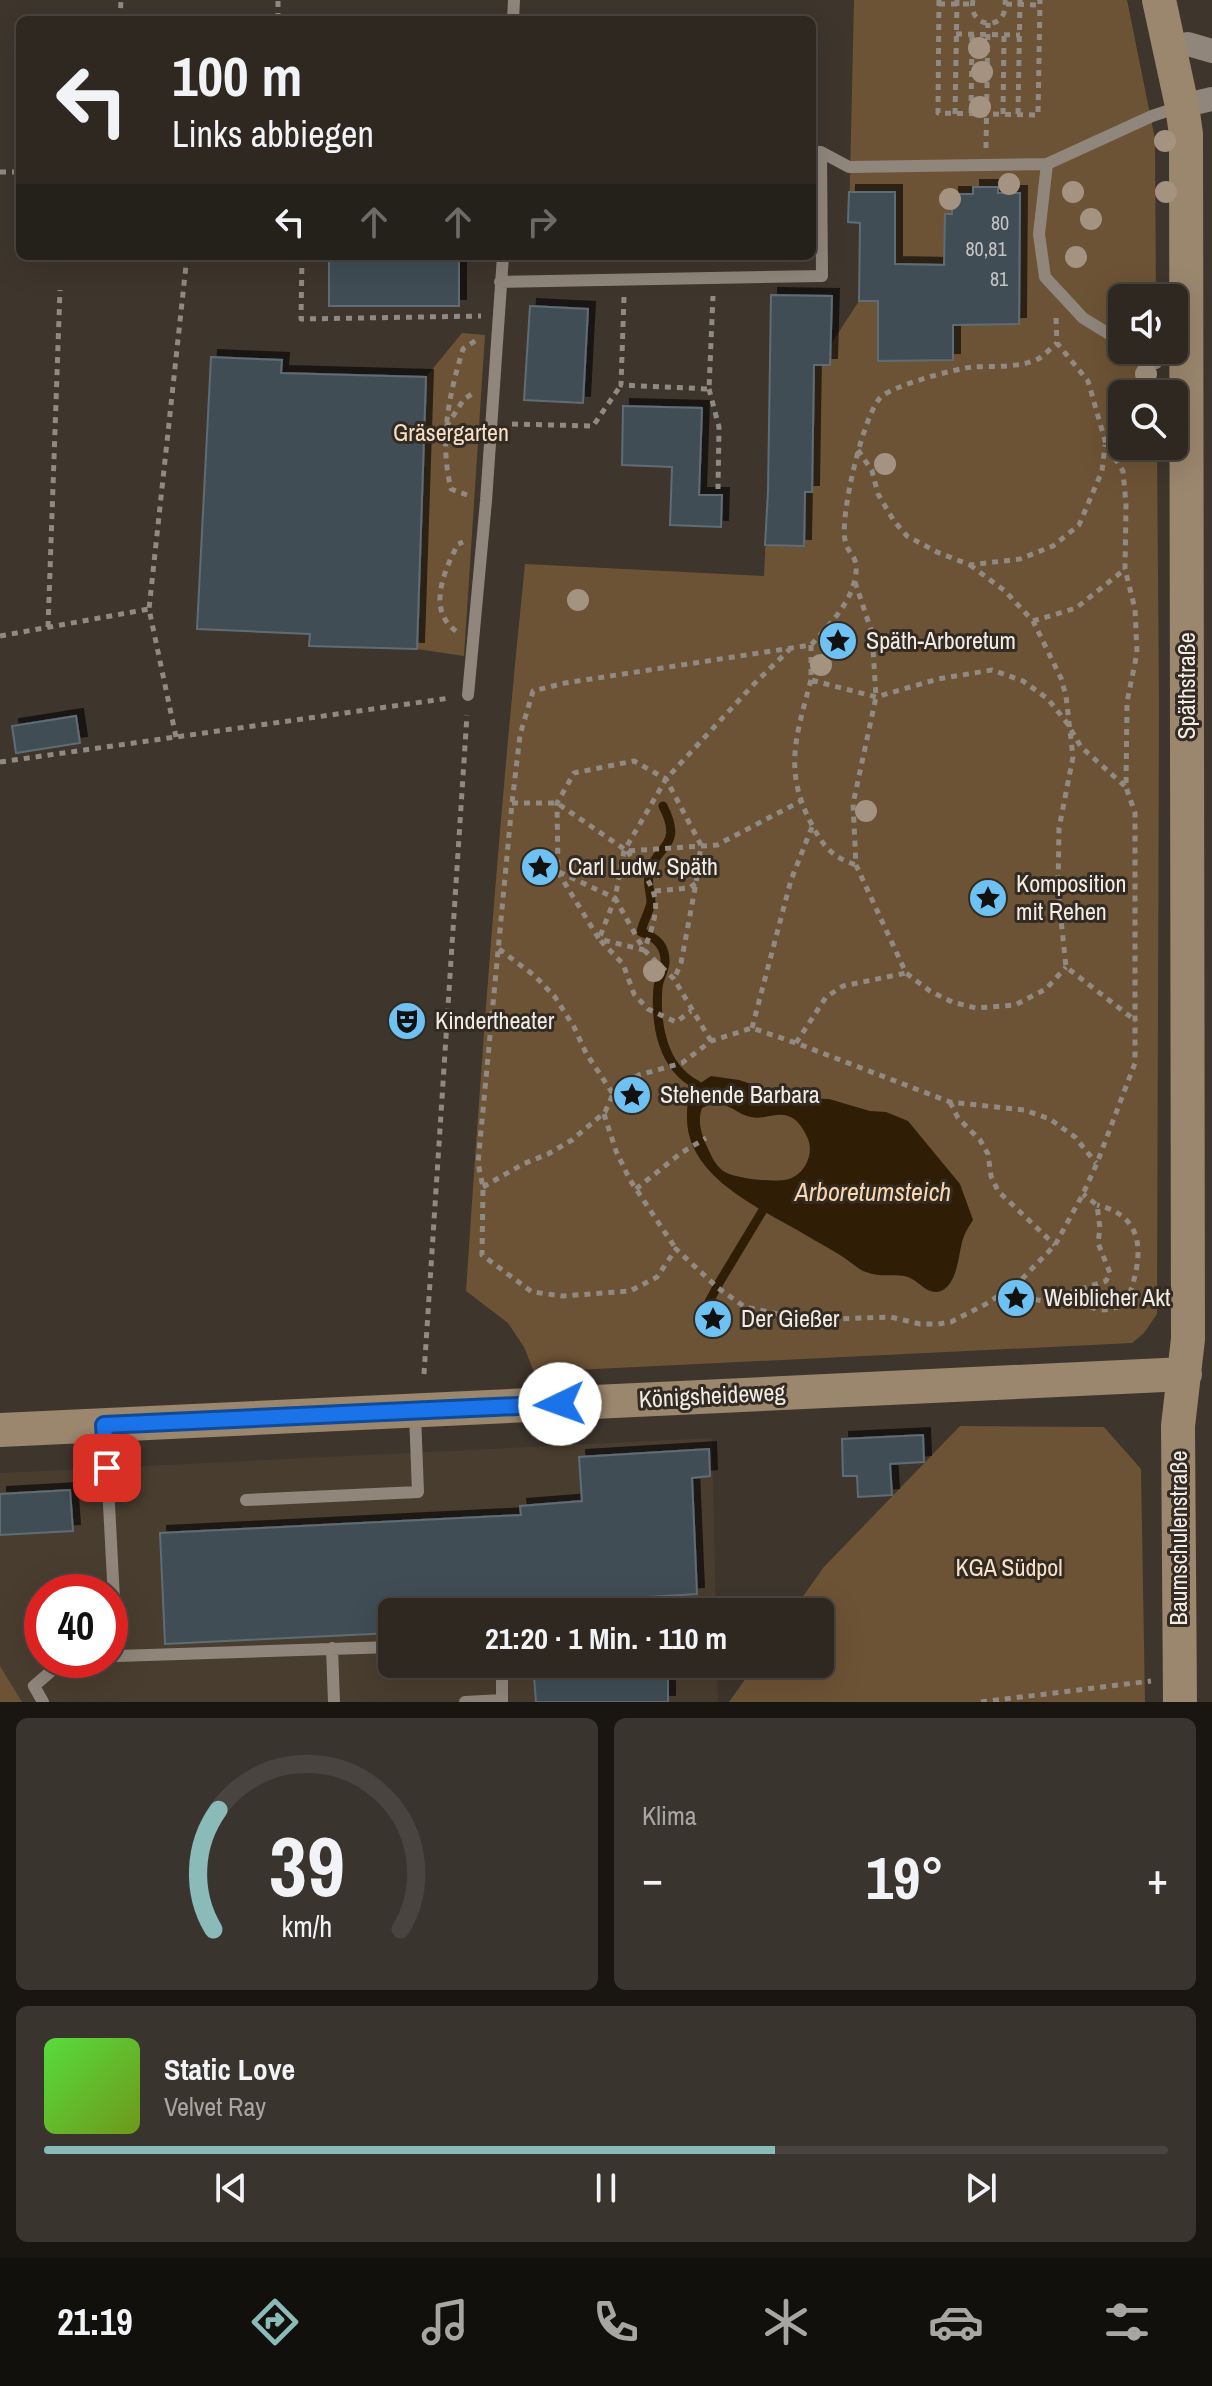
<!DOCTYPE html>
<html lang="de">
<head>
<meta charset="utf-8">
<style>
	:root { --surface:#2e2821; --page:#3a342e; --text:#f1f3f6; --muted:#a7a6a5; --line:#49443f; --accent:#8bbbb9 }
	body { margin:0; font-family:"Archivo Narrow",sans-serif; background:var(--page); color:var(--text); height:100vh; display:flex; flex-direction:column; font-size:30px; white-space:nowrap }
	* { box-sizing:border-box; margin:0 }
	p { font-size:26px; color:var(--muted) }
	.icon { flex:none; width:44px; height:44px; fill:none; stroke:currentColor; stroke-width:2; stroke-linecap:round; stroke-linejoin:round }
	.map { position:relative; height:1702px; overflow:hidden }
	.drawer { display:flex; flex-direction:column; gap:16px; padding:16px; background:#191612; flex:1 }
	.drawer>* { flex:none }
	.guide { position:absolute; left:16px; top:16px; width:800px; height:244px; border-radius:12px; box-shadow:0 8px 32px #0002,0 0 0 2px var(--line); background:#2e2821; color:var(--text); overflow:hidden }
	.controls { position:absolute; left:1108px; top:284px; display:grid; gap:16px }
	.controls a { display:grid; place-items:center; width:80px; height:80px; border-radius:12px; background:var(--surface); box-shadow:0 8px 32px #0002,0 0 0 2px var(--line); font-size:40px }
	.speed { position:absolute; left:24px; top:1574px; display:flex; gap:16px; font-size:40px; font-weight:700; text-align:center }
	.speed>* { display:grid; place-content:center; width:104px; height:104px; border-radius:50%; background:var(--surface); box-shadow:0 8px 32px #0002,0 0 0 2px var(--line); line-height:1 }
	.speed .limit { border:12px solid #d22; background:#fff; color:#111 }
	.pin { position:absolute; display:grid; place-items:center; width:68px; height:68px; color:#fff; margin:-34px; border-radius:16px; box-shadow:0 4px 12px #0006 }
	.me { position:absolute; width:88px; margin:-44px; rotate:267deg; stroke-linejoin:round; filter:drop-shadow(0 0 6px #0008) }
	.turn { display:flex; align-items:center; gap:28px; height:168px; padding:0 24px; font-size:36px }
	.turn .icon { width:104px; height:104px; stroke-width:2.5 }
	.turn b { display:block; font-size:56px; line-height:68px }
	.lanes { display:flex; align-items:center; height:76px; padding:0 24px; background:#0003; justify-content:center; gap:40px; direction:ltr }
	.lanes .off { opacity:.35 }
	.big { font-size:60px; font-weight:700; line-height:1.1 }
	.drawer .card { flex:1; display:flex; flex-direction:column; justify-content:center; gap:12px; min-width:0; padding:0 28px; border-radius:12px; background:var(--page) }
	.drawer .dial { align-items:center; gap:0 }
	.dial svg { height:208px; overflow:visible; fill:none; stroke:var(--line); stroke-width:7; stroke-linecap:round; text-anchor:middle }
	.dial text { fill:var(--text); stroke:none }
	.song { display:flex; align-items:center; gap:24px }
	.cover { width:96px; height:96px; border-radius:12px; background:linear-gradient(135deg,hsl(110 70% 55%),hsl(80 70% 35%)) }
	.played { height:8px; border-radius:4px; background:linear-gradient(90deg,var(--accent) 65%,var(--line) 65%) }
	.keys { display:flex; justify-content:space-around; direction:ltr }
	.heat { display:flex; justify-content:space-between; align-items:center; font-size:44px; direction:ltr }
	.drawer .tiles { flex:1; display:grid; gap:16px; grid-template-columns:1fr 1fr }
	.card:last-child { grid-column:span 2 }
	.trip { position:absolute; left:378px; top:1598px; width:456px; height:80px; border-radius:12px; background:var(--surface); box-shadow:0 8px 32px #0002,0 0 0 2px var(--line); font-weight:700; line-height:80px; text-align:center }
	.tabs { display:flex; height:128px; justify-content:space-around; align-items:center; background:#12100d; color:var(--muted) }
	.tabs .icon { width:56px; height:56px }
	.tabs .active { color:var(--accent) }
	.tabs b { font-size:36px; color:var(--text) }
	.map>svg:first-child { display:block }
	.built { fill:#493d2f; fill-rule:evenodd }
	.green { fill:#6d5335 }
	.water { fill:#2f1d06; fill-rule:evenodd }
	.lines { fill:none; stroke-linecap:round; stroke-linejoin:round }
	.stream { stroke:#2f1d06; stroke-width:9 }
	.building { fill:#414e55; stroke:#5f6c74; stroke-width:2; filter:url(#shadow) }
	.path { stroke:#918a82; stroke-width:5; stroke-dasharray:6 6; stroke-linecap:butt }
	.lane { stroke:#90867b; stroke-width:12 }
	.street { stroke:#90867b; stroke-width:24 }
	.secondary { stroke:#9b866e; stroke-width:34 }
	.tree { fill:#a49381 }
	.route-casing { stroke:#114b97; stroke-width:20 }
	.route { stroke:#1a73e8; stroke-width:14 }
	.labels { text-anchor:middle; stroke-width:6; stroke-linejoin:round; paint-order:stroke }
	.number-label { font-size:20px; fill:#c6c4c2 }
	.park-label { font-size:24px; fill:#f7e0c6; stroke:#332b22 }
	.poi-label { font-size:24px; fill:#f2ece6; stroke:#332b22; text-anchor:start }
	.street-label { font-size:24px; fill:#f2ece6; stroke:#332b22 }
	.water-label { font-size:26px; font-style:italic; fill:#f8d6b0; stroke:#332b22 }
</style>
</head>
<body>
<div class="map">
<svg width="1212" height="1702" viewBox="0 0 1212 1702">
	<defs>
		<filter id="shadow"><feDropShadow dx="7" dy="-7" stdDeviation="0" flood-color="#0009"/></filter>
	</defs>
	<rect width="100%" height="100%" fill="#3e352c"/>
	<!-- built -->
	<path class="built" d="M712,1438L716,1612H392V1664H717L718,1702H22L0,1666V1473ZM42,1592H110V1660H42Z"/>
	<!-- green -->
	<path class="green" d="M854,0H1127L1155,139L1156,298H1122V350H1156V394H1122V446H1157L1159,705L1157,1314L1144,1333L1132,1343L534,1372L524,1347L508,1323L466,1291C482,1049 500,806 525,564L764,576L768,491L812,492L814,365H830L831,344L859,301L860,223H849Z
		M462,333L485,335L464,656L417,649L426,377Z
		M960,1426L1104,1427L1141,1469L1145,1702H729L756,1664H820V1612H792L823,1568Z
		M0,1666L22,1702H0Z"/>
	<!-- water -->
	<path class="water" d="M711,1076L739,1080L793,1098L829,1099L870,1111L886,1112L908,1121L960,1184L973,1220C970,1225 966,1230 964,1236C958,1251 959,1283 941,1291C928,1296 919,1281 908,1277C895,1273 880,1278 866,1272C859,1270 852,1263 846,1259C836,1252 825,1246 814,1240C768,1211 684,1180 687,1114C688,1090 691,1089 711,1076ZM711,1104C732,1103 734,1113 751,1117C763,1120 777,1112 788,1116C798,1119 804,1130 808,1139C814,1154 805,1174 789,1179C776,1183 740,1179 727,1173C720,1170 714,1162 711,1155C704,1140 696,1125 702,1108Z"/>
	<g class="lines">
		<!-- stream -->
		<path class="stream" d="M663,806C685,849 654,844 649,876C647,885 651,893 651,902C650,911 643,921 641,932C656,937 666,946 665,963C664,971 659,979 658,987C655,1024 662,1067 697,1085
			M702,1315L719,1283L763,1210"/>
	</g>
	<!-- building -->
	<path class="building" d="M973,187H998V193H1020L1019,324L953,325V360L878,361V301H859L860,223L848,222L849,192H895V264L944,265L945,214H952V194H973Z
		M329,256H459V306H329Z
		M771,295L832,296L830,365H814L812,492H805L804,546L765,545L768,491Z
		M530,306L588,309L583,403L524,400Z
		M211,357L282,360L281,373L426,377L417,649L309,646L310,634L197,629Z
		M623,406L702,408L699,495H722L721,527L670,525L672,467L622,465Z
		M76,716L80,743L16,753L12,726Z
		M923,1435L924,1462L890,1464L892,1495L858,1497L857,1476H843L842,1439Z
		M709,1449L710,1476L692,1478L697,1594L551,1603L552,1612H392V1633L165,1644L160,1533L521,1515L520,1506L582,1501L579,1457Z
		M70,1490L73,1531L0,1535V1494Z
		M533,1664H668V1702H536Z"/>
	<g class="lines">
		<!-- path -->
		<path class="path" d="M939,0L938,113L1038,115L1040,0
			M973,0C967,29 1009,33 1005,0
			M939,4H972
			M1006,4L1040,5
			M277,19L337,20
			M278,19V0
			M120,20L121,0
			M956,34L1020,35
			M971,113L972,34
			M955,114L957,0
			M1003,114L1004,35
			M1018,114L1020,0
			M986,148L988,23
			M0,172H20
			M302,256L301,319L481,316
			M624,297L621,385L709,389L713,296
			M1056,318L1057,343L1088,381L1106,444L1123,471L1126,504L1125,569L1135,609L1137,653L1127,702L1126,787L1135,813V1063L1097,1163L1083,1194L1055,1245L1018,1283L986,1304L951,1322L938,1324H920L891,1317L806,1320L745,1307L718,1288L676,1249L657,1277L630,1291L563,1296L532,1292L482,1255L483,1187L478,1163L512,803L520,735L533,691L565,683L811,645C828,626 849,606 855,579C860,554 848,557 845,540C840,514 863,417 880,398C891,386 954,369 972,367C993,366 1019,368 1038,359C1045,355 1051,348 1057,343
			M709,389L719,427L718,489
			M512,424L593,426L621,385
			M446,427L464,399L475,392
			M858,450L872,471L878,494L894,521L907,536L937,552L970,565L1020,559L1053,546L1079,525L1102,471L1105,445
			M467,495L451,489C439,440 449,395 463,349L478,339
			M970,565L1005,591L1033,621L1061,678L1066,696L1073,757L1059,828L1058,891L1066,967L1136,1021
			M855,582L872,633L876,697L853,804L856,865L906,973L930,991L952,1002L976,1008L1015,1005L1046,989L1066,967
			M1033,621L1076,608L1124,570
			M48,627L60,290
			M456,631C426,610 445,569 458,544L463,542
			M0,636L149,609
			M811,645V680L876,697L938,679L992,670L1023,681L1048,699L1067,723L1081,747L1125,786
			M811,680C796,736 783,771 812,825C824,847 832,857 856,865
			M176,737L149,609L187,256
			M0,762L450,698
			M512,803H557L627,851L717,845L801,801
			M627,851C658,892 664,899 644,950L599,939L558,872L557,803L574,773L634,761L666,779L701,845L696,883L681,963L674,979
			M559,872L615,898L599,939L623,964L634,994L648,1009L676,1022L691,1011
			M655,891L689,888L696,883
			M499,949L535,976L555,997L574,1027L586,1053L613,1094
			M752,1028L791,880L812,827
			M711,1041L674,979L644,950L615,898L624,851L666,779L754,684L790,649
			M796,1043L826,997L843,986L906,973
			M950,1102L958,1118L980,1140L988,1154L991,1176L998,1191L1055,1245
			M604,1114L616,1151L630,1180L676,1249
			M483,1187L523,1164L548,1154L572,1140L605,1112L613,1094L624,1084L639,1075L682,1063L711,1041L752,1028L796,1043L950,1102L1024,1110L1050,1119L1075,1137L1096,1163
			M636,1189L681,1153L706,1138
			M1018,1283L1032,1299L1044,1301L1106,1281L1110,1273L1098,1243L1100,1228L1097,1205L1083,1194
			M1073,1290C1088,1311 1103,1315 1126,1303C1142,1263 1150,1217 1097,1205
			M424,1374L467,715
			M981,1702L1151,1681"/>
		<!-- lane -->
		<path class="lane" d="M513,20L514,0
			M812,152H821L849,167L1047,164L1152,116L1179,107
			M1047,164L1039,234L1045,277L1083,318L1122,342
			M500,282L822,276L821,152
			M1133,350L1143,358L1156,363
			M468,695L486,501L503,256
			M105,1429L117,1656L392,1647
			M246,1500L418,1492L415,1414
			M332,1648L334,1702
			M502,1700V1664
			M43,1702L34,1686L64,1660
			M465,1702L502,1700V1702"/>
		<!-- street -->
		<path class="street" d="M1170,48L1188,44L1212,51
			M1182,106L1212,99"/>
		<!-- secondary -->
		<path class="secondary" d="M1159,0L1182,106L1186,134L1188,1339L1178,1426L1180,1702
			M0,1430L1185,1374"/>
	</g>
	<!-- trees -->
	<g class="tree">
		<circle cx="979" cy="48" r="11"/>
		<circle cx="982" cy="72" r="11"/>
		<circle cx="980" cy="107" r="11"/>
		<circle cx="1165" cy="141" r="11"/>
		<circle cx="1009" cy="184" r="11"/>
		<circle cx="1073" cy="192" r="11"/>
		<circle cx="1166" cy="192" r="11"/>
		<circle cx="950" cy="199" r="11"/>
		<circle cx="1091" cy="219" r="11"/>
		<circle cx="1076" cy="257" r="11"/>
		<circle cx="1146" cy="374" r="11"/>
		<circle cx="885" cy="464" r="11"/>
		<circle cx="578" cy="600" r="11"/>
		<circle cx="821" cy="665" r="11"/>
		<circle cx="866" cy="811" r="11"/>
		<circle cx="654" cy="971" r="11"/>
	</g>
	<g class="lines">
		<defs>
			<path id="route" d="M107,1468L104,1425L560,1404"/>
		</defs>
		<!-- route casing -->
		<use href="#route" class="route-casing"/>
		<!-- route -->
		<use href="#route" class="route"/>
	</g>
	<!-- icons -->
	<defs>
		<symbol id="sight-disc" viewBox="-11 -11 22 22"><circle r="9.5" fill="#6dc2f3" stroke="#332b22"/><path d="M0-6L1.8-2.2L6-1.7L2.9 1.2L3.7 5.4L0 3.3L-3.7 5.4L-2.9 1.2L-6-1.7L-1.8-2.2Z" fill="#111"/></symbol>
		<symbol id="theatre-disc" viewBox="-11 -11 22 22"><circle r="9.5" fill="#6dc2f3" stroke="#332b22"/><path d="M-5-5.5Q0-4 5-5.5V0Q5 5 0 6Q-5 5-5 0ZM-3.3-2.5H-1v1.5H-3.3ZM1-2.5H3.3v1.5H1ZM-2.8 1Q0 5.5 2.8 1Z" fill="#111"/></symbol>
	</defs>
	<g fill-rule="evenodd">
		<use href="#sight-disc" x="816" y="619" width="44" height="44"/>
		<use href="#sight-disc" x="518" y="845" width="44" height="44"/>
		<use href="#sight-disc" x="966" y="876" width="44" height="44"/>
		<use href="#theatre-disc" x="385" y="999" width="44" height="44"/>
		<use href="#sight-disc" x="610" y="1073" width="44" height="44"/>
		<use href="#sight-disc" x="994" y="1276" width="44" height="44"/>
		<use href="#sight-disc" x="691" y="1297" width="44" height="44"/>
	</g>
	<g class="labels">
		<!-- number labels -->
		<g class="number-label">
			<text x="1000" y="230">80</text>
			<text x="986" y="256">80,81</text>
			<text x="999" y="286">81</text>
		</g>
		<!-- park labels -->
		<g class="park-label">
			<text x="451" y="441">Gräsergarten</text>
			<text x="1009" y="1576">KGA Südpol</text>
		</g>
		<!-- poi labels -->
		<g class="poi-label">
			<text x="866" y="649">Späth-Arboretum</text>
			<text x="568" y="875">Carl Ludw. Späth</text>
			<text x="1016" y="892">Komposition<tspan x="1016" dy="28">mit Rehen</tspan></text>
			<text x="435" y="1029">Kindertheater</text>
			<text x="660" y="1103">Stehende Barbara</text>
			<text x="1044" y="1306">Weiblicher Akt</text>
			<text x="741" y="1327">Der Gießer</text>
		</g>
		<!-- street labels -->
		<g class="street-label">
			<text transform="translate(1187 686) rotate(-90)" y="8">Späthstraße</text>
			<text transform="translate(712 1396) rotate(-3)" y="8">Königsheideweg</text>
			<text transform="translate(1179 1538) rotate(-90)" y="8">Baumschulenstraße</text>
		</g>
		<!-- water labels -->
		<g class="water-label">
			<text x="873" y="1201">Arboretumsteich</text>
		</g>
	</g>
</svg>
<div class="controls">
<a><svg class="icon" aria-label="sound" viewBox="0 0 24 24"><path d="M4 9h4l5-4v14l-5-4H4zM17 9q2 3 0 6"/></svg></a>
<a><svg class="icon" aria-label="search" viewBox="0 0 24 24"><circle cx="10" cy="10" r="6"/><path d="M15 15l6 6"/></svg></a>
</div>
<div class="speed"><div class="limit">40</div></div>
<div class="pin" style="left:107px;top:1468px;background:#d93025"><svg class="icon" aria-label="arrive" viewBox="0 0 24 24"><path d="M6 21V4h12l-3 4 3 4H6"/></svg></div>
<svg class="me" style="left:560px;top:1404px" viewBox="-20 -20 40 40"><circle r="19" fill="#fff"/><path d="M0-13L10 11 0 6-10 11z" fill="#1a73e8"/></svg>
<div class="trip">21:20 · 1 Min. · 110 m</div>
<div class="guide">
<div class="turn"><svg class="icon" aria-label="left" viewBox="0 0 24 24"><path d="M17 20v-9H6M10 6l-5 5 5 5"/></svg><div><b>100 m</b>Links abbiegen</div></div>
<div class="lanes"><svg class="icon" aria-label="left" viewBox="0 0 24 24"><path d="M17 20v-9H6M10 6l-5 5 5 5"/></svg><svg class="icon off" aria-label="ahead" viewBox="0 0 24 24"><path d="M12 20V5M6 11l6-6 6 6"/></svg><svg class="icon off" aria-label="ahead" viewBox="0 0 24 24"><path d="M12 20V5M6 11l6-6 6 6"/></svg><svg class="icon off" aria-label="right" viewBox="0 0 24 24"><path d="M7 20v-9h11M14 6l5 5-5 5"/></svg></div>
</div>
</div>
<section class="drawer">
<div class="tiles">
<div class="card dial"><svg viewBox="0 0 100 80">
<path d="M14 69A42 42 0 1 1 86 69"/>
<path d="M14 69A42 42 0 0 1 16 23" stroke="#8bbbb9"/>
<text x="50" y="56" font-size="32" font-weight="700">39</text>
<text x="50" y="72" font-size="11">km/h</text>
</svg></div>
<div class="card"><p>Klima</p>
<div class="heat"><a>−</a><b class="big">19°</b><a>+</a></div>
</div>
<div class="card">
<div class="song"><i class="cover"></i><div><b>Static Love</b><p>Velvet Ray</p></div></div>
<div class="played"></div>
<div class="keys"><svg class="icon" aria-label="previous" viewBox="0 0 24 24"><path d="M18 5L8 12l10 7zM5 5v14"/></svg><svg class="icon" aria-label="pause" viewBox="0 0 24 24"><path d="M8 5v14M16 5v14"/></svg><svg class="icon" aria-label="next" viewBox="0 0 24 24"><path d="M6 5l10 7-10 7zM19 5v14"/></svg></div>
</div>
</div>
</section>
<nav class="tabs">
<b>21:19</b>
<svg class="icon active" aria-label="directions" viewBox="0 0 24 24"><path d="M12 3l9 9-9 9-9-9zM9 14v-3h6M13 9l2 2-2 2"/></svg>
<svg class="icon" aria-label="music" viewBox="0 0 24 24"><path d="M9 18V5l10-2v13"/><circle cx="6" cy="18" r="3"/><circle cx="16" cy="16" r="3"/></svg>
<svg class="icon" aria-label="phone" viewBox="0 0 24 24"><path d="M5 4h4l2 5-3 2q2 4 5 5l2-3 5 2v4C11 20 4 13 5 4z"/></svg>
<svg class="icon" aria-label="climate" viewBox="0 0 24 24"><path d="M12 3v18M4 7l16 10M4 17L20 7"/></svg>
<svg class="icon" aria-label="car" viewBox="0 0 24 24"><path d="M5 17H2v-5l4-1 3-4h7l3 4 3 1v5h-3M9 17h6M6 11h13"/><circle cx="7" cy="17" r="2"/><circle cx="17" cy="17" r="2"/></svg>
<svg class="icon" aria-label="filters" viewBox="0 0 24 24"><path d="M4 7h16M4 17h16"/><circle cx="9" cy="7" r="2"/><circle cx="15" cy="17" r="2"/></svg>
</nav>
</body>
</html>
